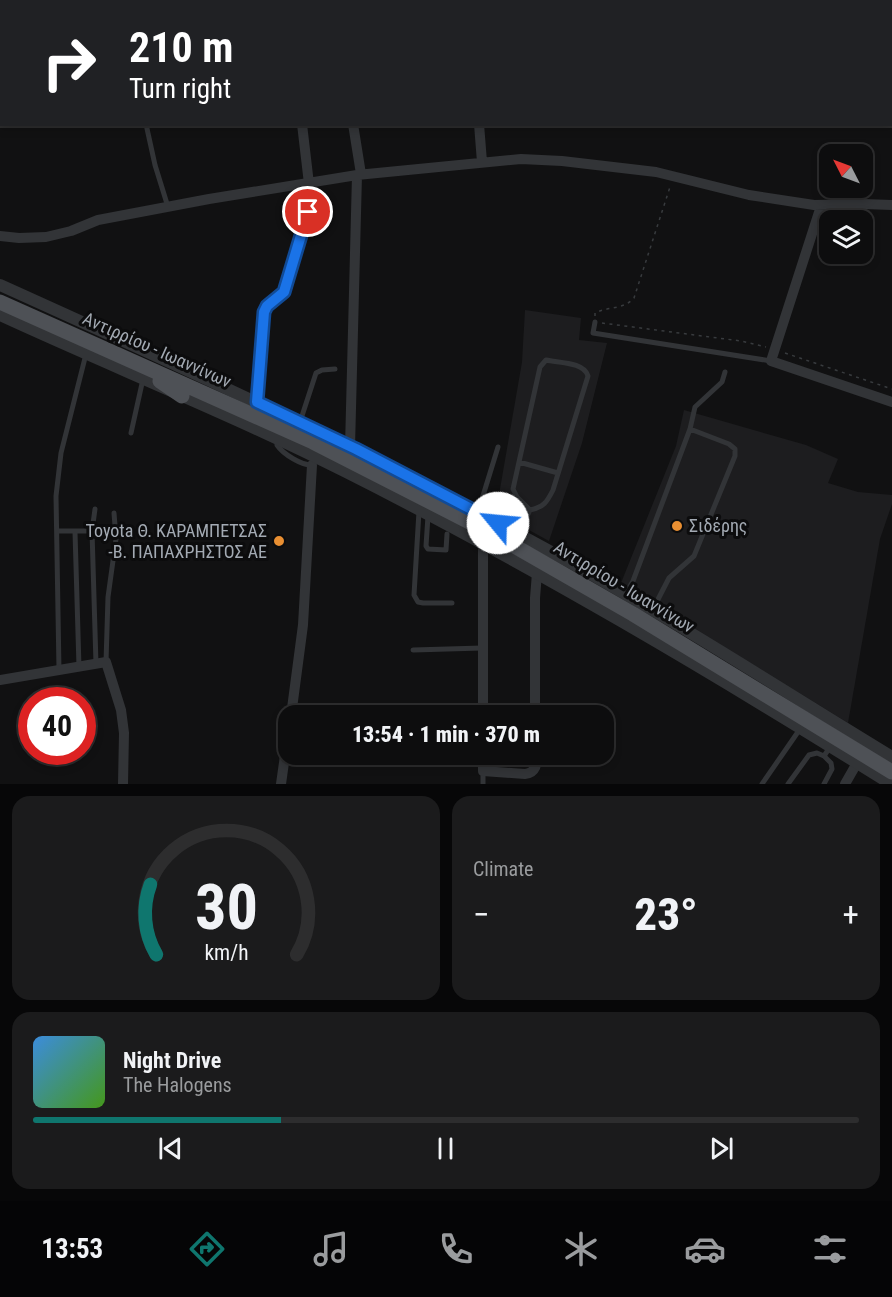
<!DOCTYPE html>
<html lang="en">
<head>
<meta charset="utf-8">
<style>
	:root { --surface:#0d0d0e; --page:#1b1b1c; --text:#f1f3f6; --muted:#9a9c9e; --line:#2d2d2e; --accent:#0f766e }
	body { margin:0; font-family:"Roboto Condensed",sans-serif; background:var(--page); color:var(--text); height:100vh; display:flex; flex-direction:column; font-size:22px; white-space:nowrap }
	* { box-sizing:border-box; margin:0 }
	p { font-size:20px; color:var(--muted) }
	.icon { flex:none; width:33px; height:33px; fill:none; stroke:currentColor; stroke-width:2; stroke-linecap:round; stroke-linejoin:round }
	.map { position:relative; height:784px; overflow:hidden }
	.panel { display:flex; flex-direction:column; gap:12px; padding:12px; background:#070708; flex:1 }
	.panel>* { flex:none }
	.banner { position:absolute; left:0px; top:0px; width:892px; height:126px; box-shadow:0 3px 9px #0003,0 0 0 2px var(--line); background:#202124; color:#fff; overflow:hidden }
	.needle { width:39px; rotate:312deg }
	.controls { position:absolute; left:819px; top:144px; display:grid; gap:12px }
	.controls a { display:grid; place-items:center; width:54px; height:54px; border-radius:12px; background:var(--surface); box-shadow:0 3px 9px #0003,0 0 0 2px var(--line); font-size:30px }
	.speed { position:absolute; left:18px; top:687px; display:flex; gap:12px; font-size:30px; font-weight:700; text-align:center }
	.speed>* { display:grid; place-content:center; width:78px; height:78px; border-radius:50%; background:var(--surface); box-shadow:0 3px 9px #0003,0 0 0 2px var(--line); line-height:1 }
	.speed .limit { border:9px solid #d22; background:#fff; color:#111 }
	.pin { position:absolute; display:grid; place-items:center; width:51px; height:51px; color:#fff; margin:-26px; border:3px solid #fff; border-radius:50%; box-shadow:0 2px 6px #0007 }
	.me { position:absolute; width:66px; margin:-33px; rotate:298deg; stroke-linejoin:round; filter:drop-shadow(0 0 4px #0008) }
	.turn { display:flex; align-items:center; gap:21px; height:126px; padding:0 30px; font-size:27px }
	.turn .icon { width:78px; height:78px; stroke-width:2.5 }
	.turn b { display:block; font-size:42px; line-height:51px }
	.big { font-size:45px; font-weight:800; line-height:1.1 }
	.panel .card { flex:1; display:flex; flex-direction:column; justify-content:center; gap:9px; min-width:0; padding:0 21px; border-radius:18px; background:var(--page) }
	.panel .dial { align-items:center; gap:0 }
	.dial svg { height:156px; overflow:visible; fill:none; stroke:var(--line); stroke-width:7; stroke-linecap:round; text-anchor:middle }
	.dial text { fill:var(--text); stroke:none }
	.song { display:flex; align-items:center; gap:18px }
	.cover { width:72px; height:72px; border-radius:9px; background:linear-gradient(135deg,hsl(210 70% 55%),hsl(100 70% 35%)) }
	.played { height:6px; border-radius:3px; background:linear-gradient(90deg,var(--accent) 30%,var(--line) 30%) }
	.keys { display:flex; justify-content:space-around; direction:ltr }
	.heat { display:flex; justify-content:space-between; align-items:center; font-size:33px; direction:ltr }
	.panel .tiles { flex:1; display:grid; gap:12px; grid-template-columns:1fr 1fr }
	.card:last-child { grid-column:span 2 }
	.trip { position:absolute; left:278px; top:705px; width:336px; height:60px; border-radius:18px; background:var(--surface); box-shadow:0 3px 9px #0003,0 0 0 2px var(--line); font-weight:800; line-height:60px; text-align:center }
	.tabs { display:flex; height:96px; justify-content:space-around; align-items:center; background:#050506; color:var(--muted) }
	.tabs .icon { width:42px; height:42px }
	.tabs .active { color:var(--accent) }
	.tabs b { font-size:27px; color:var(--text) }
	.map>svg:first-child { display:block }
	.built { fill:#1d1d1f }
	.lines { fill:none; stroke-linecap:round; stroke-linejoin:round }
	.path { stroke:#383b3e; stroke-width:1.5; stroke-dasharray:3 4.5; stroke-linecap:butt }
	.service { stroke:#323437; stroke-width:5 }
	.minor { stroke:#323437; stroke-width:10 }
	.tertiary { stroke:#323437; stroke-width:12 }
	.primary { stroke:#4e5156; stroke-width:15 }
	.route-casing { stroke:#114b97; stroke-width:15 }
	.route { stroke:#1a73e8; stroke-width:10 }
	.poi-dot { fill:#e98f32; stroke:#0c0c0d; stroke-width:2 }
	.labels { text-anchor:middle; stroke-width:6; stroke-linejoin:round; paint-order:stroke }
	.street-label { font-size:18px; fill:#a3aab3; stroke:#0c0c0d }
	.poi-label { font-size:18px; fill:#a3aab3; stroke:#0c0c0d; text-anchor:start }
</style>
</head>
<body>
<div class="map">
<svg width="892" height="784" viewBox="0 0 892 784">
	<rect width="100%" height="100%" fill="#111112"/>
	<!-- built -->
	<path class="built" d="M525,310L581,318L579,340L607,343L582,443L549,541L496,512L522,362Z
		M684,410L806,445L838,459L828,483L858,492L892,495V504L880,539L848,723L621,583L676,446Z"/>
	<g class="lines">
		<!-- path -->
		<path class="path" d="M595,316V313C609,306 623,310 634,298L670,187
			M602,323L741,341L766,347
			M785,353L892,389"/>
		<!-- service -->
		<path class="service" d="M133,0V2
			M0,72L2,71
			M146,124L155,165L168,207
			M595,322L593,333L771,361
			M257,402L264,312L267,306L284,292L308,212
			M300,422L316,373L322,370L335,369
			M131,433L143,379
			M277,441V445C283,454 302,466 313,465
			M519,462L558,473
			M419,511L414,595L418,602L423,603H452
			M478,512L498,447
			M428,516L426,546L428,549L446,550L447,534
			M57,531H92L96,664
			M92,531L95,509
			M75,532L79,667
			M519,534L530,510C544,507 547,502 553,490L588,376C584,362 559,363 546,360L540,367L513,489L517,497L530,510
			M626,593L633,581L690,429L695,407L722,382L725,372
			M652,611L669,578L694,556L735,456V449L729,444L690,429
			M413,650L482,648
			M106,662L108,597L116,539L114,513
			M59,670L56,496L61,453L86,354
			M483,784V771
			M762,784L800,729
			M788,784L809,755L817,753L824,756
			M824,784L832,769L831,763L824,756L830,747"/>
		<!-- minor -->
		<path class="minor" d="M281,0V2
			M463,0V2
			M302,124L309,184
			M353,124L361,174
			M479,124L482,162
			M821,206L771,361L892,402
			M0,236L19,238L46,237L71,231L98,220L209,199L357,175L521,159L562,161L656,172L749,195L814,205L864,204L892,205
			M350,447L357,175
			M0,680L106,662L121,710L124,733L123,784
			M291,716L303,625L312,465
			M483,716V543
			M535,716V598L537,573
			M483,754V771L525,774C536,773 537,764 537,754
			M281,784L288,734
			M845,784L857,763"/>
		<!-- tertiary -->
		<path class="tertiary" d="M0,285C184,368 367,451 544,548C663,613 777,687 892,757
			M0,315C115,368 233,415 346,472C533,566 713,673 891,784"/>
		<!-- primary -->
		<path class="primary" d="M0,302L313,442L495,535L633,614L892,772
			M160,381L182,396"/>
	</g>
	<g class="lines">
		<defs>
			<path id="route" d="M308,212L284,292L267,306L264,312L257,402L356,449L498,523"/>
		</defs>
		<!-- route casing -->
		<use href="#route" class="route-casing"/>
		<!-- route -->
		<use href="#route" class="route"/>
	</g>
	<!-- markers -->
	<g class="poi-dot">
		<circle cx="677" cy="526" r="6"/>
		<circle cx="279" cy="541" r="6"/>
	</g>
	<g class="labels">
		<!-- street labels -->
		<g class="street-label">
			<text transform="translate(157 350) rotate(24)" y="6">Αντιρρίου - Ιωαννίνων</text>
			<text transform="translate(624 587) rotate(31)" y="6">Αντιρρίου - Ιωαννίνων</text>
		</g>
		<!-- poi labels -->
		<g class="poi-label">
			<text x="689" y="532">Σιδέρης</text>
			<text x="267" y="537" text-anchor="end">Toyota Θ. ΚΑΡΑΜΠΕΤΣΑΣ<tspan x="267" dy="21">-Β. ΠΑΠΑΧΡΗΣΤΟΣ ΑΕ</tspan></text>
		</g>
	</g>
</svg>
<div class="controls">
<a><svg class="needle" viewBox="-14 -14 28 28"><path d="M0-13l5 13h-10z" fill="#e53935"/><path d="M0 13l5-13h-10z" fill="#9a9c9e"/></svg></a>
<a><svg class="icon" aria-label="layers" viewBox="0 0 24 24"><path d="M12 4l9 5-9 5-9-5zM3 14l9 5 9-5"/></svg></a>
</div>
<div class="speed"><div class="limit">40</div></div>
<div class="pin" style="left:308px;top:212px;background:#d93025"><svg class="icon" aria-label="arrive" viewBox="0 0 24 24"><path d="M6 21V4h12l-3 4 3 4H6"/></svg></div>
<svg class="me" style="left:498px;top:523px" viewBox="-20 -20 40 40"><circle r="19" fill="#fff"/><path d="M0-13L10 11 0 6-10 11z" fill="#1a73e8"/></svg>
<div class="trip">13:54 · 1 min · 370 m</div>
<div class="banner">
<div class="turn"><svg class="icon" aria-label="right" viewBox="0 0 24 24"><path d="M7 20v-9h11M14 6l5 5-5 5"/></svg><div><b>210 m</b>Turn right</div></div>
</div>
</div>
<section class="panel">
<div class="tiles">
<div class="card dial"><svg viewBox="0 0 100 80">
<path d="M14 69A42 42 0 1 1 86 69"/>
<path d="M14 69A42 42 0 0 1 11 33" stroke="#0f766e"/>
<text x="50" y="56" font-size="32" font-weight="700">30</text>
<text x="50" y="72" font-size="11">km/h</text>
</svg></div>
<div class="card"><p>Climate</p>
<div class="heat"><a>−</a><b class="big">23°</b><a>+</a></div>
</div>
<div class="card">
<div class="song"><i class="cover"></i><div><b>Night Drive</b><p>The Halogens</p></div></div>
<div class="played"></div>
<div class="keys"><svg class="icon" aria-label="previous" viewBox="0 0 24 24"><path d="M18 5L8 12l10 7zM5 5v14"/></svg><svg class="icon" aria-label="pause" viewBox="0 0 24 24"><path d="M8 5v14M16 5v14"/></svg><svg class="icon" aria-label="next" viewBox="0 0 24 24"><path d="M6 5l10 7-10 7zM19 5v14"/></svg></div>
</div>
</div>
</section>
<nav class="tabs">
<b>13:53</b>
<svg class="icon active" aria-label="directions" viewBox="0 0 24 24"><path d="M12 3l9 9-9 9-9-9zM9 14v-3h6M13 9l2 2-2 2"/></svg>
<svg class="icon" aria-label="music" viewBox="0 0 24 24"><path d="M9 18V5l10-2v13"/><circle cx="6" cy="18" r="3"/><circle cx="16" cy="16" r="3"/></svg>
<svg class="icon" aria-label="phone" viewBox="0 0 24 24"><path d="M5 4h4l2 5-3 2q2 4 5 5l2-3 5 2v4C11 20 4 13 5 4z"/></svg>
<svg class="icon" aria-label="climate" viewBox="0 0 24 24"><path d="M12 3v18M4 7l16 10M4 17L20 7"/></svg>
<svg class="icon" aria-label="car" viewBox="0 0 24 24"><path d="M5 17H2v-5l4-1 3-4h7l3 4 3 1v5h-3M9 17h6M6 11h13"/><circle cx="7" cy="17" r="2"/><circle cx="17" cy="17" r="2"/></svg>
<svg class="icon" aria-label="filters" viewBox="0 0 24 24"><path d="M4 7h16M4 17h16"/><circle cx="9" cy="7" r="2"/><circle cx="15" cy="17" r="2"/></svg>
</nav>
</body>
</html>
